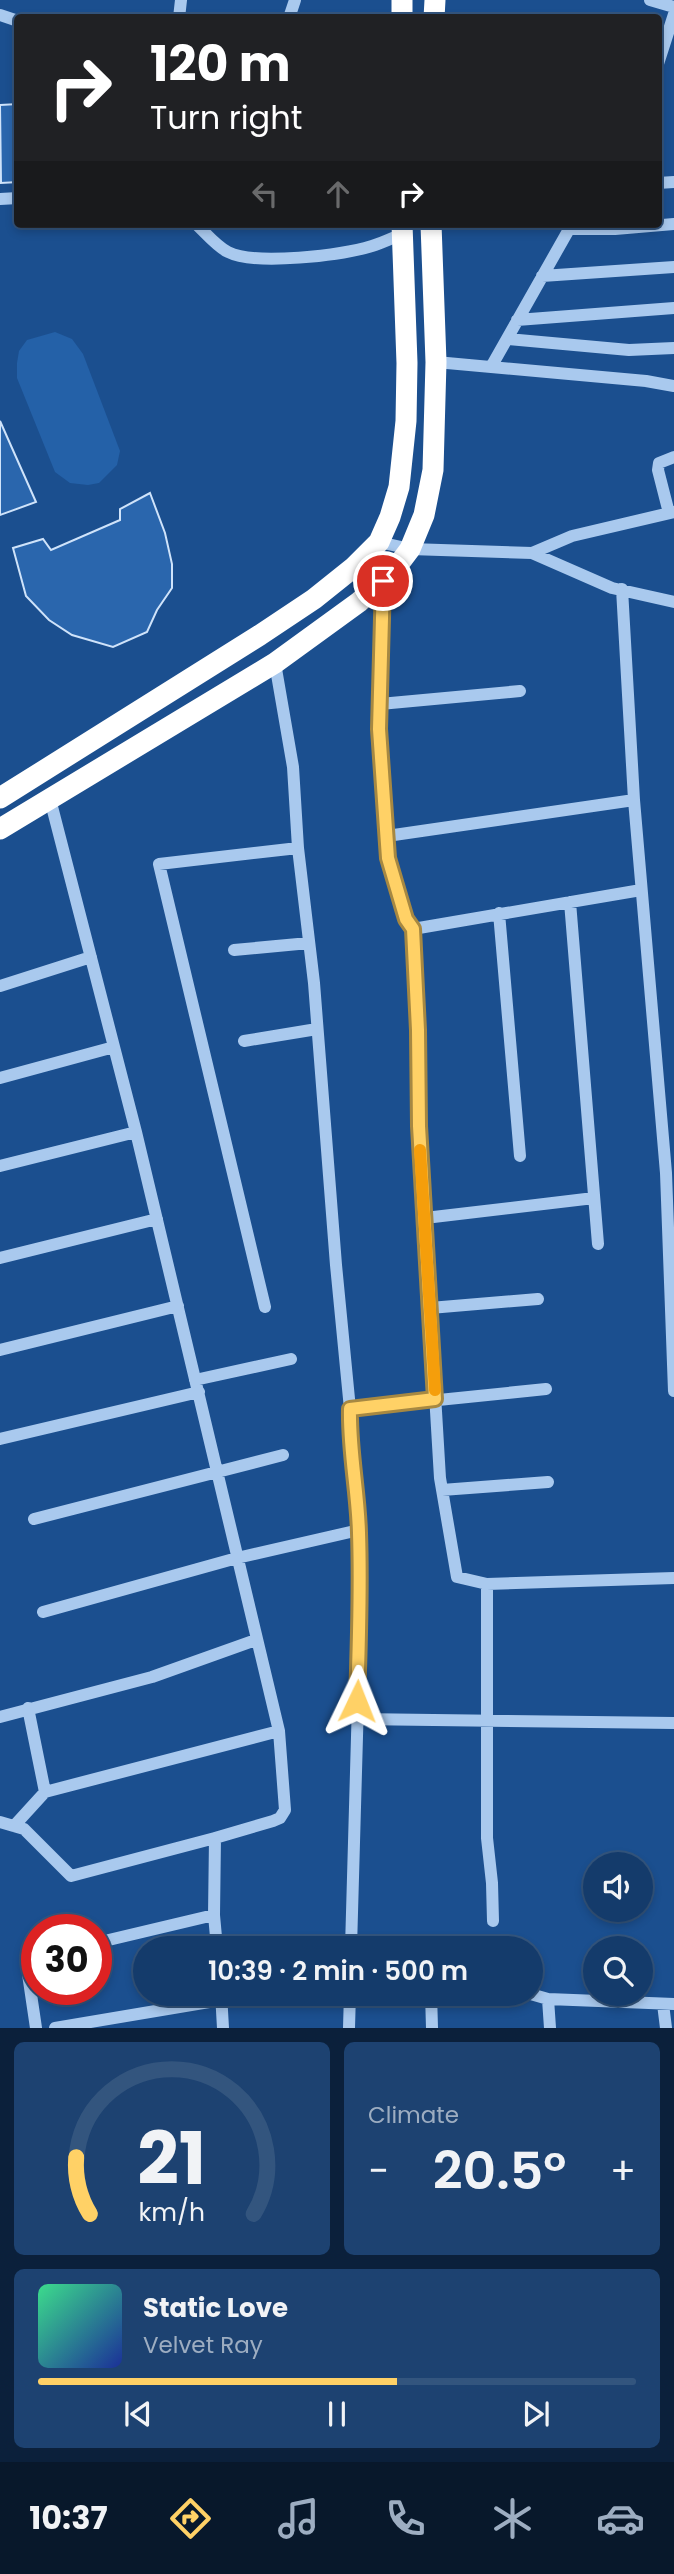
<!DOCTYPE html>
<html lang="en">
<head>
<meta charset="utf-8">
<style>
	:root { --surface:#143b6b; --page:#1d4271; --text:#f1f3f6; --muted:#9dadc1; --line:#33557e; --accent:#ffd166 }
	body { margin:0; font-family:Poppins,sans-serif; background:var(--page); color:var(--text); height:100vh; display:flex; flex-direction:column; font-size:26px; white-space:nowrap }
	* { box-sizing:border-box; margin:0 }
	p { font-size:23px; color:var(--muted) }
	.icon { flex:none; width:38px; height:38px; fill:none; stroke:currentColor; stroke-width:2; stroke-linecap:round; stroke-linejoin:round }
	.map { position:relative; height:2028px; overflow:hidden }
	.drawer { display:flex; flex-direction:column; gap:14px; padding:14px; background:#0b203b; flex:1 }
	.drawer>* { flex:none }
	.guide { position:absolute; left:14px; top:14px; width:648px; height:214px; border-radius:7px; box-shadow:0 4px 10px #0003,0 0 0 2px var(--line); background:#202124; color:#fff; overflow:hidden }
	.controls { position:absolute; left:583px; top:1852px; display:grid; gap:14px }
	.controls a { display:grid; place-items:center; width:70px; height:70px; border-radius:50%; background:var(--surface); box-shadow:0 4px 10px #0003,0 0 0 2px var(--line); font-size:35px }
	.speed { position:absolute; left:21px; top:1914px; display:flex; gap:14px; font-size:35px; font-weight:700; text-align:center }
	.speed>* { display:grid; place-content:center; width:91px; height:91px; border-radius:50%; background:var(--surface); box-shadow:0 4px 10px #0003,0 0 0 2px var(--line); line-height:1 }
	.speed .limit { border:10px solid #d22; background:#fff; color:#111 }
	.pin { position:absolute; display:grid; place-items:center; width:60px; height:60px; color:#fff; margin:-30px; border:4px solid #fff; border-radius:50%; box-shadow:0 2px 7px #0007 }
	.me { position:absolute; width:77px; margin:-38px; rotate:2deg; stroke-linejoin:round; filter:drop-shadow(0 0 5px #0008) }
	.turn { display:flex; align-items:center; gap:24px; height:147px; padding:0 21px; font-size:32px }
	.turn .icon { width:91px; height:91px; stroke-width:2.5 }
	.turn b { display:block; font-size:49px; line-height:60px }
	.lanes { display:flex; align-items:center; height:66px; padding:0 21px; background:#0003; justify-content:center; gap:35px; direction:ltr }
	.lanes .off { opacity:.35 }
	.big { font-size:52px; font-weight:600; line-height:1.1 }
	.drawer .tile { flex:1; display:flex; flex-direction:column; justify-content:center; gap:10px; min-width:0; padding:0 24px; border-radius:10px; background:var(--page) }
	.drawer .dial { align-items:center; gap:0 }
	.dial svg { height:182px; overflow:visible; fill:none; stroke:var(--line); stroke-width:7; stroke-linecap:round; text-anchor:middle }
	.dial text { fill:var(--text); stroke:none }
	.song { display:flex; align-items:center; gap:21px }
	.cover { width:84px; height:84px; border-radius:10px; background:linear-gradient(135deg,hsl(150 70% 55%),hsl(230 70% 35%)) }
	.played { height:7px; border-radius:4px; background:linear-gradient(90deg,var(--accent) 60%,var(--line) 60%) }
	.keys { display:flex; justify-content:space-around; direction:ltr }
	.heat { display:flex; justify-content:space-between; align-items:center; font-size:38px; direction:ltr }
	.drawer .tiles { flex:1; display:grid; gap:14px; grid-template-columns:1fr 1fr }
	.tile:last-child { grid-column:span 2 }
	.trip { position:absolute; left:133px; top:1936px; width:410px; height:70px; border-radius:35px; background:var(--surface); box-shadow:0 4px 10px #0003,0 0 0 2px var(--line); font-weight:600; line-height:70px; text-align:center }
	.tab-bar { display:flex; height:112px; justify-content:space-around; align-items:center; background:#08182b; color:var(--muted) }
	.tab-bar .icon { width:49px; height:49px }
	.tab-bar .selected { color:var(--accent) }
	.tab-bar b { font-size:32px; color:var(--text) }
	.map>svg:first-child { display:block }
	.green { fill:#2461a8 }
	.building { fill:#2a66ad; stroke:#cfe3fa; stroke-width:2 }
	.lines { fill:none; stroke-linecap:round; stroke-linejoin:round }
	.minor { stroke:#a9c9ee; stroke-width:12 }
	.highway { stroke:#fff; stroke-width:21 }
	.route-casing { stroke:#a68842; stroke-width:18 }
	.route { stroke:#ffd166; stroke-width:12 }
	.slow { stroke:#f59e0b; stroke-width:12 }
</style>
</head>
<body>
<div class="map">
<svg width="674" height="2028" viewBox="0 0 674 2028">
	<rect width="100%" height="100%" fill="#1b4f8f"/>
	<!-- green -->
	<path class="green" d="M55,332L72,339L83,354L120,451L117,465L99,483L88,485L70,483L55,472L17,378V363L19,351L27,340Z"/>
	<!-- building -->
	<path class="building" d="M18,104V182L1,183L0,105Z
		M0,421L36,502L0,515Z
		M150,493L165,533L172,564V588L157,610L147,632L113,647L72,635L49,620L26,596L13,548L43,539L51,550L120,520V509Z"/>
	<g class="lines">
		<!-- minor -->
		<path class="minor" d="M650,0L674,7
			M0,15L18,21
			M179,18L181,0
			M289,18L295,0
			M658,64L674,14
			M658,183L674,182
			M0,199L18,198
			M196,224C206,233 216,246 228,252C255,266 343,255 372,246C382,243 392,238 402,234
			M569,229H615L674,224
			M542,276L674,267
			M517,320L674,308
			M507,339L629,350L674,348
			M436,362L646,381L674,386
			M491,367L572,224
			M669,513L658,470L659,463L674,457
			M379,542L410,549L532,553L612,588L674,602
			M532,553L572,536L674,512
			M383,581L379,729L388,857L406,919L413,929L641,890
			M622,589L634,800L666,1173L674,1391
			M275,663L293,767L298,848L314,983L336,1265L350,1409L349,1437L359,1530L360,1631L351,1948
			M380,704L520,691
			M50,799L136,1132L279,1731L285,1810L280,1818L273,1821L215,1838L214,1915L217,1948
			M387,836L634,800
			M570,902L598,1244
			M499,913L520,1156
			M413,929L418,1030L419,1126L440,1478L457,1577L487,1584V1838L492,1883L493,1921
			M234,950L309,943
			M0,986L91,957
			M244,1041L317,1029
			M0,1078L114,1047
			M0,1166L136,1132
			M425,1218L594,1198
			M0,1258L157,1219
			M265,1307L159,864L298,848
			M430,1308L538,1299
			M0,1350L178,1306
			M195,1380L291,1359
			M350,1409L546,1389
			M0,1439L199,1392
			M442,1490L548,1482
			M34,1519L283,1455
			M487,1584L674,1578
			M43,1612L237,1558L359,1530
			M28,1708L45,1792
			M0,1717L152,1677L256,1640
			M357,1719L674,1723
			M0,1822L24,1829L71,1876L215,1838
			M14,1826L45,1792L279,1731
			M96,1943L214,1915
			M221,1993L223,2028
			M431,1993L432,2028
			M527,1993L548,1999L674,2004
			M548,1999L550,2028
			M663,2004L666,2028
			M36,2028L28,1974L32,1962L37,1960
			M55,2028L221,2000
			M349,2028L350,1993"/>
		<!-- highway -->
		<path class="highway" d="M402,0V18
			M434,18L435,0
			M0,798L260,635L314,599L354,567L379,542L390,517L399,487L406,421L407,363L402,224
			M0,829L275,663L359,602L395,569L410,549L424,515L433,470L436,362L431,224"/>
	</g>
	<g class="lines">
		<defs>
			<path id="route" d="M357,1701C359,1645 361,1589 359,1533C358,1491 349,1451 350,1409L435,1399L419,1126L418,1030L413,929L406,919L388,858L379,729L383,581"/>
		</defs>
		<!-- route casing -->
		<use href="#route" class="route-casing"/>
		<!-- route -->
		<use href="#route" class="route"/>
		<!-- slow -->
		<path class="slow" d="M420,1150L435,1390"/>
	</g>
</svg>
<div class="controls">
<a><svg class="icon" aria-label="sound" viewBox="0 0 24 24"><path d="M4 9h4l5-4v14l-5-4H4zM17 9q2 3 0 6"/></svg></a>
<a><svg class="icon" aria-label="search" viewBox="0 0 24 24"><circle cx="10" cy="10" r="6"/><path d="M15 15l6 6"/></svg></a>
</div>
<div class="speed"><div class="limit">30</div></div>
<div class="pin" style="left:383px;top:581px;background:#d93025"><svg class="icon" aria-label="arrive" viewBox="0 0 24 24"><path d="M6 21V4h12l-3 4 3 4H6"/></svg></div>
<svg class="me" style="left:357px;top:1701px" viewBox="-20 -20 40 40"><path d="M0-17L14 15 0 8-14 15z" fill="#ffd166" stroke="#fff" stroke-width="4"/></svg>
<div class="trip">10:39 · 2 min · 500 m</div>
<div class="guide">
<div class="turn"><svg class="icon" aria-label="right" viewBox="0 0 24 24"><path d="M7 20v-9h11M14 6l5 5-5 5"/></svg><div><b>120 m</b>Turn right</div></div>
<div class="lanes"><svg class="icon off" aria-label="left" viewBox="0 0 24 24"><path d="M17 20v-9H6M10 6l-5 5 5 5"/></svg><svg class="icon off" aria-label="ahead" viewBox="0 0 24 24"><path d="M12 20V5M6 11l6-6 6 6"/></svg><svg class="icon" aria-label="right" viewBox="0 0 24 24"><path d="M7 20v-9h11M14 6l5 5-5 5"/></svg></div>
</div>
</div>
<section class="drawer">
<div class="tiles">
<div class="tile dial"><svg viewBox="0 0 100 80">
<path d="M14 69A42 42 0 1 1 86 69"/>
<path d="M14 69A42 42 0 0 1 8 44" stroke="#ffd166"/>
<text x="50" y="56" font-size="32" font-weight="700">21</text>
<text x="50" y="72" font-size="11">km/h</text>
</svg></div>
<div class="tile"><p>Climate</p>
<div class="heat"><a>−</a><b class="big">20.5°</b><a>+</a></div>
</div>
<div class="tile">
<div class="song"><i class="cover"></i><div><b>Static Love</b><p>Velvet Ray</p></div></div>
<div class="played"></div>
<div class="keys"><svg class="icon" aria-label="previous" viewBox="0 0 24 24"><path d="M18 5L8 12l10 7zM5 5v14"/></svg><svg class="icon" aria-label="pause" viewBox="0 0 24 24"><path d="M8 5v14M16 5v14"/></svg><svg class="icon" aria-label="next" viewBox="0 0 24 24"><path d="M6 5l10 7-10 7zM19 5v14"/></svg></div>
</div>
</div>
</section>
<nav class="tab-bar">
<b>10:37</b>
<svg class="icon selected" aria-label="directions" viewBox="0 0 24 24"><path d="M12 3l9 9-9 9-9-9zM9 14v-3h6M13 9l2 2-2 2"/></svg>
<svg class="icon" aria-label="music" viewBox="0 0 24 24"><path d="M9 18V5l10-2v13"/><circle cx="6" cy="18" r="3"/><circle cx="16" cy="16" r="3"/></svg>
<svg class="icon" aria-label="phone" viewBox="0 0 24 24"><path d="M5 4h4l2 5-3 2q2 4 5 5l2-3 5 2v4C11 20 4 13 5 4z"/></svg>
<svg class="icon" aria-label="climate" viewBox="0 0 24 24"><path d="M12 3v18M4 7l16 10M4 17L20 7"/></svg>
<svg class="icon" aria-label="car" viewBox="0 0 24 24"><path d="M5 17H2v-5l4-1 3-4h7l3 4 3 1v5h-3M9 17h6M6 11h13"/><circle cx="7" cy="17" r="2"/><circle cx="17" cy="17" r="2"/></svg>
</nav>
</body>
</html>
